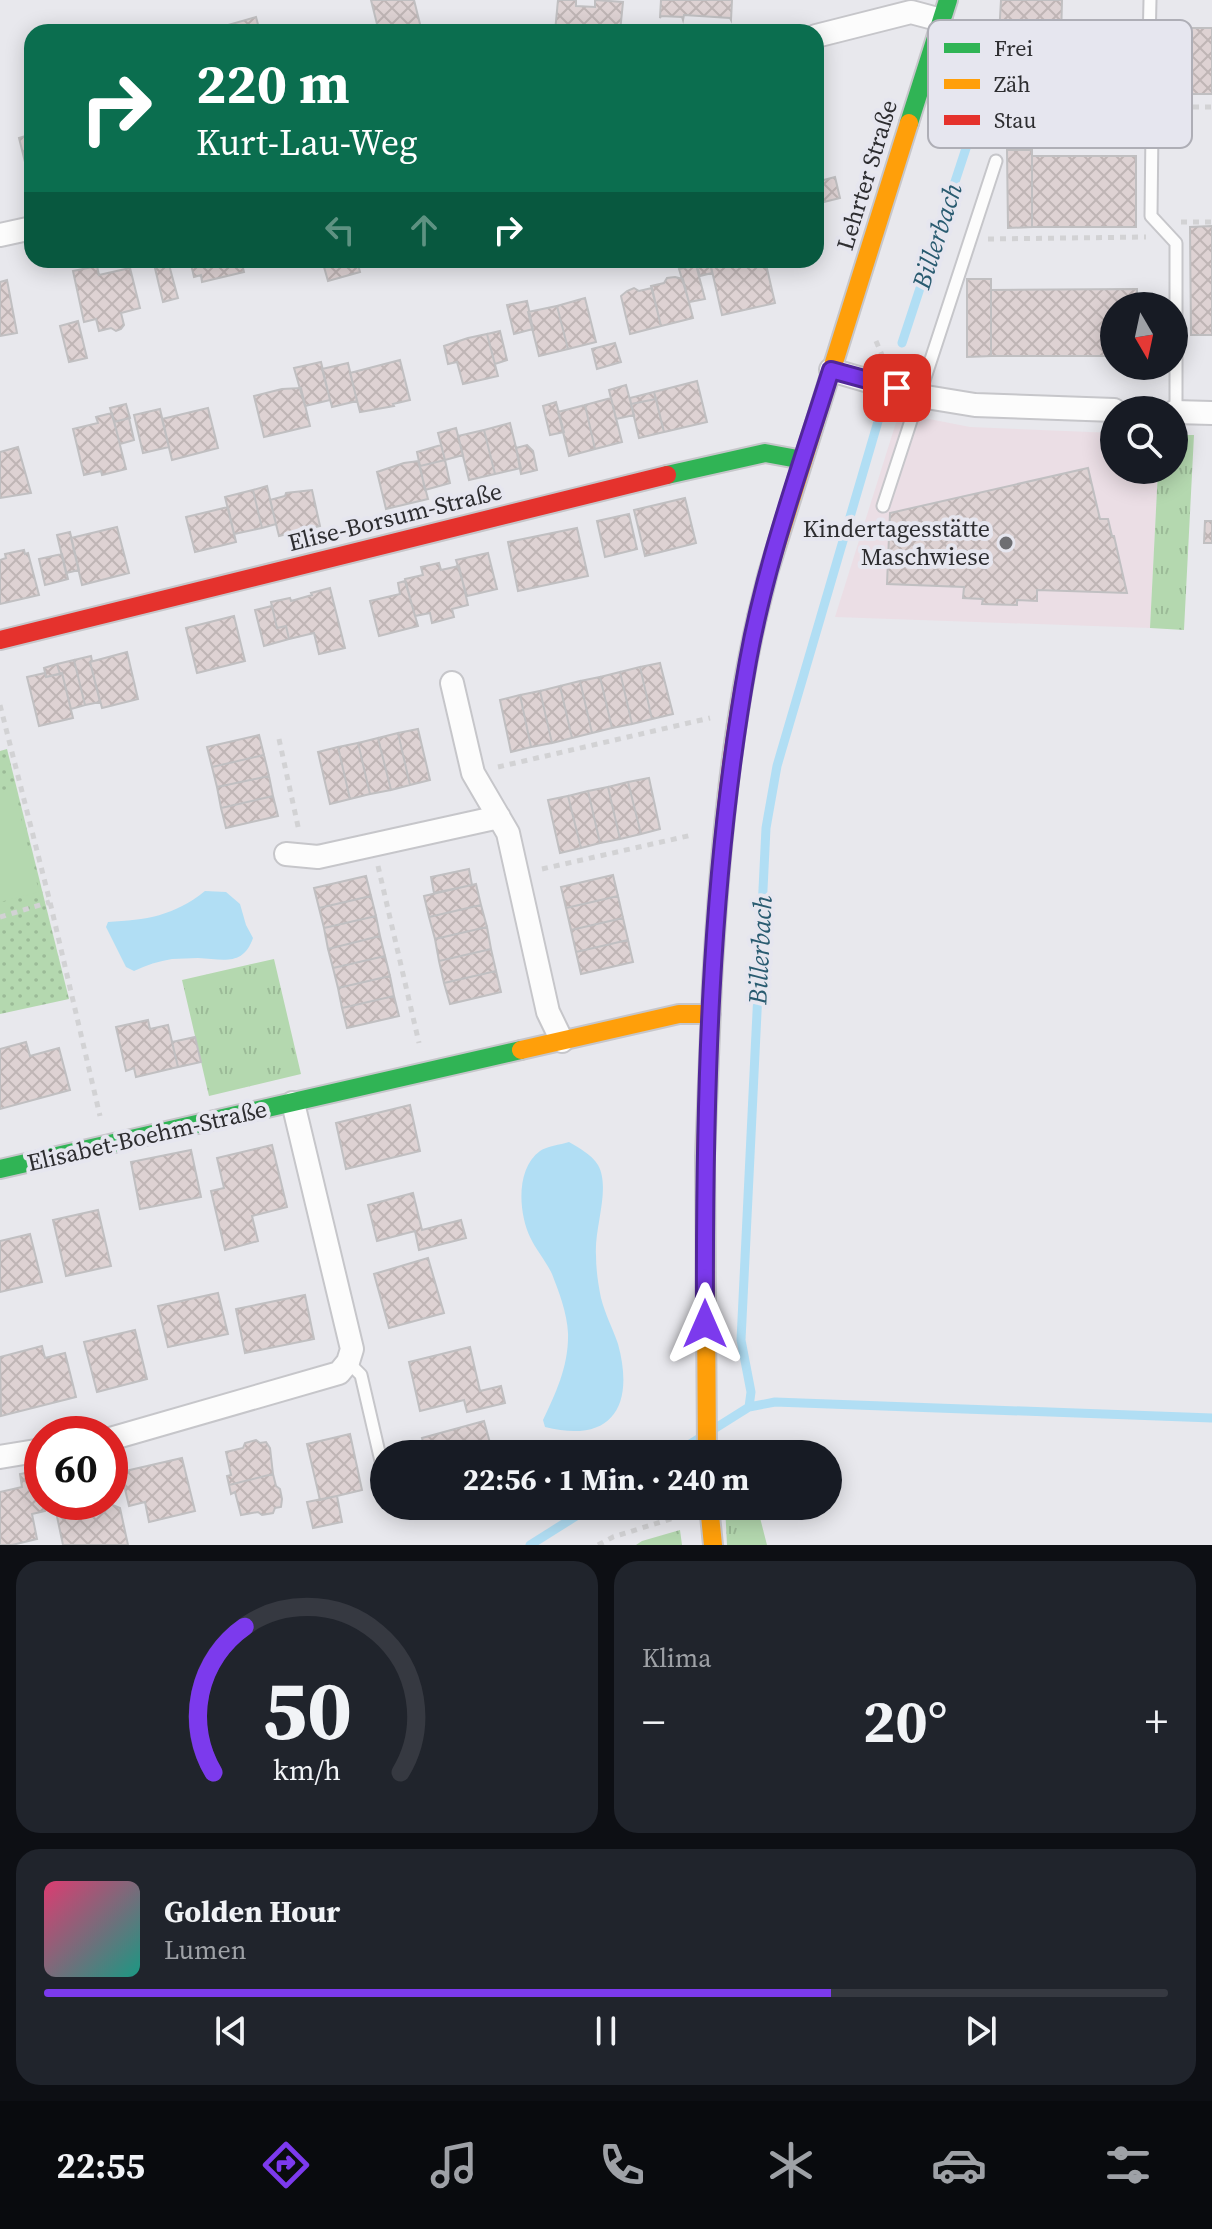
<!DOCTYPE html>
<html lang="de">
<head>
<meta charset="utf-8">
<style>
	:root { --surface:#171b24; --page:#20242c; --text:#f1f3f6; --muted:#9ea1a6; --line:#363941; --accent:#7c3aed }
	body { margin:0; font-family:"Source Serif 4",serif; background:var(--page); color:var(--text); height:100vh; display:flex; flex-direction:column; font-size:30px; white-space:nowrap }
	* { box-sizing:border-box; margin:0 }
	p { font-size:26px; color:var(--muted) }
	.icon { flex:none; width:44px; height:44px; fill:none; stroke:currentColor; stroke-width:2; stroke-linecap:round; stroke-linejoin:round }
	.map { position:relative; height:1545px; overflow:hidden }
	.panel { display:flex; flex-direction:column; gap:16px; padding:16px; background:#0d0f14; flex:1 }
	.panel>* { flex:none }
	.top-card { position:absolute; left:24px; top:24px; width:800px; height:244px; border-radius:24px; box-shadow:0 4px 20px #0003; background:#0b6e4f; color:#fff; overflow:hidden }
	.needle { width:52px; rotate:171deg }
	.controls { position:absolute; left:1100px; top:292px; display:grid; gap:16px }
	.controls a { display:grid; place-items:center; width:88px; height:88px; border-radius:50%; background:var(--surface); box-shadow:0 4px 20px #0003; font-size:40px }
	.speed { position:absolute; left:24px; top:1416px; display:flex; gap:16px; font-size:40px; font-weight:700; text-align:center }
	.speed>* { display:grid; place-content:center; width:104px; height:104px; border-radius:50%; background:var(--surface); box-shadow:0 4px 20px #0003; line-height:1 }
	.speed .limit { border:12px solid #d22; background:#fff; color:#111 }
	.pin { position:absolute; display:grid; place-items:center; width:68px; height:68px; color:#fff; margin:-34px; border-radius:16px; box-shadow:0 4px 12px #0006 }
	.me { position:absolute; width:88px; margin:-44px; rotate:0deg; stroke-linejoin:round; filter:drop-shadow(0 0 6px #0008) }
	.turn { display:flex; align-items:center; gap:28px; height:168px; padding:0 40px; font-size:36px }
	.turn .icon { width:104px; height:104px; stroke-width:2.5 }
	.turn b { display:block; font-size:56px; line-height:68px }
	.lanes { display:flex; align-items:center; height:76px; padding:0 40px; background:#0003; justify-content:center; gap:40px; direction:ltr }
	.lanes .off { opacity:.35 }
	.big { font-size:60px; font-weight:700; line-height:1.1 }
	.panel .tile { flex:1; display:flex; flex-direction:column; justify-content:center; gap:12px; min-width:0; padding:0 28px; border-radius:24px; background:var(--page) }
	.panel .dial { align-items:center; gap:0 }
	.dial svg { height:208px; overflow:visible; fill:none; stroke:var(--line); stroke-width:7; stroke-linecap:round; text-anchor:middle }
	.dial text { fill:var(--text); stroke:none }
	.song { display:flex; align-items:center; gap:24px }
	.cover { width:96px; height:96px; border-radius:12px; background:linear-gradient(135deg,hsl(340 70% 55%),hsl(170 70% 35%)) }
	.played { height:8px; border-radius:4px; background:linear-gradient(90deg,var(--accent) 70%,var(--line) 70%) }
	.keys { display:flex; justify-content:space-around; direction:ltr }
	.heat { display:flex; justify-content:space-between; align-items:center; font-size:44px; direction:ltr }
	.panel .tiles { flex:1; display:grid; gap:16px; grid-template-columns:1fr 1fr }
	.tile:last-child { grid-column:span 2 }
	.trip { position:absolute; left:370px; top:1440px; width:472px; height:80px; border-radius:40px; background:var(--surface); box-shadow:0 4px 20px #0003; font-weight:700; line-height:80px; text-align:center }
	.dock { display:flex; height:128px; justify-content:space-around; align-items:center; background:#090b0e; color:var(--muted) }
	.dock .icon { width:56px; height:56px }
	.dock .selected { color:var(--accent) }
	.dock b { font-size:36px; color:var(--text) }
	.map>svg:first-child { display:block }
	.education { fill:#ebdee5 }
	.grass { fill:url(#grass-tufts) }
	.park { fill:url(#park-dots) }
	.pitch { fill:#b4d8af }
	.water { fill:#b1def4 }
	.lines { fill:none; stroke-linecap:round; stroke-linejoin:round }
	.stream { stroke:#b1def4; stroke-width:9 }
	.building { fill:url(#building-cross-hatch); stroke:#c0bfc1; stroke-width:2 }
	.lane-casing { stroke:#c6c6ca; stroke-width:15 }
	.street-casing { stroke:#c6c6ca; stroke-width:26 }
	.fast-casing { stroke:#c6c6ca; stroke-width:22 }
	.slow-casing { stroke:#c6c6ca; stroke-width:22 }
	.jam-casing { stroke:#c6c6ca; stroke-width:22 }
	.path { stroke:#d2d2d4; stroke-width:5; stroke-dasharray:6 6; stroke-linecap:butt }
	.lane { stroke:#fcfcfc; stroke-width:11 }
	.street { stroke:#fcfcfc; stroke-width:22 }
	.fast { stroke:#30b455; stroke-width:18 }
	.slow { stroke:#ff9f0a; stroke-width:18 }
	.jam { stroke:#e5322d; stroke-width:18 }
	.route-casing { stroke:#51269a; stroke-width:20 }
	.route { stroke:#7c3aed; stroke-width:14 }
	.poi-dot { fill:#6e6e72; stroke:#e6e6ef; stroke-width:3 }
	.labels { text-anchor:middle; stroke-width:8; stroke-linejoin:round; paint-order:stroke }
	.street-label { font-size:24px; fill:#2d2d30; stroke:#e6e6ef }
	.poi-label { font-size:24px; fill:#2d2d30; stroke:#e6e6ef; text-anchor:end }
	.water-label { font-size:26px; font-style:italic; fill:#295b70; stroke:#e6e6ef }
	.key { fill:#e6e6ef; stroke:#aeaeb6; stroke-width:2 }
	.key-label { font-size:22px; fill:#2d2d30 }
</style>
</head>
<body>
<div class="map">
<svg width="1212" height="1545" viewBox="0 0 1212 1545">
	<defs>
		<pattern id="grass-tufts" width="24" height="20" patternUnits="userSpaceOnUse" patternTransform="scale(2)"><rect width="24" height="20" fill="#b4d8af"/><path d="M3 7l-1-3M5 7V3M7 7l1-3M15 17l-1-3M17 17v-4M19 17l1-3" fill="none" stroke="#9bba97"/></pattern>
		<pattern id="park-dots" width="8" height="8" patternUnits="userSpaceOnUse" patternTransform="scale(2)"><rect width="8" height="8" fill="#b4d8af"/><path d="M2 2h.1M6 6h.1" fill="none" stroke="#9bba97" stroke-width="1.8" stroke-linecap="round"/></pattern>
		<pattern id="building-cross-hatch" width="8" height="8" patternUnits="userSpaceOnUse" patternTransform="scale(2)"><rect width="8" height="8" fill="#ded2d3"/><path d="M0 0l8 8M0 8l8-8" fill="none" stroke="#bfb5b5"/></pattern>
	</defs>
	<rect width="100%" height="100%" fill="#e8e8ed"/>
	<!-- education -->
	<path class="education" d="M899,413L970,427L1114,433V470H1158L1150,628L835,617Z"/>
	<!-- grass -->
	<path class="grass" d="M1174,435H1194L1184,630L1150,628L1158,470H1174Z
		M274,959L301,1074L209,1096L182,980Z
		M725,1506H757L767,1545H727Z
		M680,1530L682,1545H636L642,1541Z"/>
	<!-- park -->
	<path class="park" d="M7,749L69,999L0,1014V751Z"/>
	<!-- pitch -->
	<path class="pitch" d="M14,789L39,892L0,902V793Z"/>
	<!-- water -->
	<path class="water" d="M205,891L226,892L240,904L246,925L253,938C243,967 222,959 198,958C190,958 180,959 172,959C159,961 146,965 134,971L126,967L106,927L108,922C146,920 174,916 205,891Z
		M569,1142C579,1148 591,1154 598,1165C611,1188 594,1228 596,1255C596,1269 598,1284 601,1298C605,1314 613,1329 618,1344C635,1406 612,1444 545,1427L543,1420C556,1393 569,1365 568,1333C567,1313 559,1292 552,1274C546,1261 536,1250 530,1237C519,1214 515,1169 540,1151C547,1146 560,1145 569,1142Z"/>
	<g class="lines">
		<!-- stream -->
		<path class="stream" d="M902,343L972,130
			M749,1407L751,1392L741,1340L766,828L777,766L879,418
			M714,1429L749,1407L775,1402L1212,1418
			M674,1454L698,1439
			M530,1545L592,1506"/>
	</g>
	<!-- building -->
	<path class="building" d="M371,0H414L422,32H379Z
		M558,0H576V6L595,7V0L623,2L620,32H555Z
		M661,0H732L731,20L730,18L684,15L683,20L682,17L661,16L660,18Z
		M1001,0H1062L1061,38H1056L1055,77L1035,76L1037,37L999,36Z
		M256,17L260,32H212L211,30Z
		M1169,28H1212V94H1170Z
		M32,134V190L19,138Z
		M1007,150H1032V227L1008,228Z
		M1032,156H1136V227H1032Z
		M835,177L840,198L816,204V182Z
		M1212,226V335H1191L1190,227Z
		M190,260H241L244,272L202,282L201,275L194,277Z
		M322,260H357L360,272L328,281Z
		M695,260H718L710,262L712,273L700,276Z
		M718,260H765L775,303L722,315L710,262Z
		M168,261L178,298L163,302L154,264Z
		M696,265L705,299L689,302L679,269Z
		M97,266L99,275L130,268L140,308L121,313L124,325L121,329L116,331L111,328L99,331L96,319L84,322L73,271Z
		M675,277L683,279L693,318L661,326L651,286L664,283L667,278Z
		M967,279H991V356L967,357Z
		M7,280L17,333L0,336V282Z
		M634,288L639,291L652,288L661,326L630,334L621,296L627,291Z
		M1137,289V306H1114V356H991V290Z
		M585,298L596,342L568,349L557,306Z
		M527,301L533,329L514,334L507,305Z
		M557,306L568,349L539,356L528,312Z
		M78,321L87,358L69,362L60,326Z
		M500,331L507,360L495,364L487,334Z
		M487,334L498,376L463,384L457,362L448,364L444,346L468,338Z
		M615,343L621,362L597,369L592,349Z
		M400,360L410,400L393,404L394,406L360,412L350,373Z
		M321,362L330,400L305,406L294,368Z
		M348,363L357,401L332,407L322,369Z
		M697,381L707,422L664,432L654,392Z
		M626,385L634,415L616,419L609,390Z
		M301,388L310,426L264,437L254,396L282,389Z
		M654,392L656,399L631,404L630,398Z
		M611,398L622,442L595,449L585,405Z
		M656,399L664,432L639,438L631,404Z
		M556,402L564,432L550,435L543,406Z
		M126,404L130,418L114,422L110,408Z
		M585,405L595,449L569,456L558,412Z
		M208,408L218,448L172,460L162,419Z
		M160,409L169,447L143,453L134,415Z
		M112,413L126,469L102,475L101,471L84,475L73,429L98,423L96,417Z
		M129,418L134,440L120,444L114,422Z
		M510,423L521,468L495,474L484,430Z
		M456,428L463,455L445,460L438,433Z
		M484,430L495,474L469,480L458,436Z
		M441,445L445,460L420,466L417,452Z
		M527,445L533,451L537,470L521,474L516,448Z
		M18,447L31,493L0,498V452Z
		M445,460L450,483L425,490L420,466Z
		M418,461L428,499L386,509L377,472L404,463Z
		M1088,468L1100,519H1108L1112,536H1114L1127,593L1037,590V601L1017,600V605L982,604L983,599L963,598L964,587L887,584L890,513Z
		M267,486L276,524L262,528L253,490Z
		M253,490L262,528L234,534L225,497Z
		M312,490L320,526L279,536L270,500L285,496L286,493Z
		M685,498L696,543L645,556L634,510Z
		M228,507L236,542L195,552L186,517Z
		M629,514L637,549L605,557L597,521Z
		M1205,521H1212V543H1204Z
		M117,527L129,573L82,585L71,538Z
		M577,528L588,576L518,591L508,542Z
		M70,532L79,570L66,573L57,535Z
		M24,550L25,554L28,553L39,595L0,604V560L6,558L5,554Z
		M488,553L497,589L467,596L456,560Z
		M62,554L68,579L45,585L39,559Z
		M439,563L441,570L459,566L468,605L452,609L454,617L432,623L430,613L415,616L405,579L423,575L421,567Z
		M405,581L418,626L379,636L370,601L400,594L398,583Z
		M330,588L345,648L319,654L314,633L289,639L286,626L277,628L271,602L290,598L291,601L312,595L311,593Z
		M272,606L277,628L286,626L289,639L264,646L255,610Z
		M234,616L245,661L197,673L186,628Z
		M127,652L138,699L102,708L90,662Z
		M91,656L92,661L90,662L100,702L85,705L74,660Z
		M74,660L85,705L71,709L62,673L60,674L57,664Z
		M660,663L673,714L652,719L640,667Z
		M57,664L60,674L46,677L44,668Z
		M640,667L652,719L632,724L620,672Z
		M620,672L632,724L612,728L600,677Z
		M45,673L46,677L62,673L73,718L39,726L27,677Z
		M600,677L612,728L592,733L580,681Z
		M580,681L592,733L572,738L560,686Z
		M560,686L572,738L552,743L540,691Z
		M540,691L552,743L531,747L520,695Z
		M520,695L531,747L511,752L500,700Z
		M418,729L430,780L410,785L398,733Z
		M398,733L410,785L391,790L378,738Z
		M259,735L264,755L212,767L207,747Z
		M378,738L391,790L370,794L358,743Z
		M358,743L370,794L350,799L338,747Z
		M338,747L350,799L330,804L318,752Z
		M264,755L269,776L217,787L212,767Z
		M269,776L273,796L221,808L217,787Z
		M649,778L660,829L641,834L628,782Z
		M628,782L641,834L620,839L608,787Z
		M608,787L620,839L600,843L588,791Z
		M588,791L600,843L581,848L568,796Z
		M273,796L278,816L226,828L221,808Z
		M568,796L581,848L560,853L548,800Z
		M469,869L472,885L434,893L431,877Z
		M613,875L618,896L566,908L561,887Z
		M366,876L371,896L319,908L314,888Z
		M476,884L481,905L429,917L424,896Z
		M371,896L376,916L324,928L319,908Z
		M618,896L623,918L571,930L566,908Z
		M481,905L487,927L435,939L429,917Z
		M376,916L380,936L328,949L324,928Z
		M623,918L628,940L576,952L571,930Z
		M487,927L491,949L439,961L435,939Z
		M380,936L385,956L333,968L328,949Z
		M628,940L633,962L581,974L576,952Z
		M491,949L496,971L444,983L439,961Z
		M385,956L390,976L338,988L333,968Z
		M496,971L501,992L450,1004L444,983Z
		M390,976L394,996L342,1008L338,988Z
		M394,996L399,1016L347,1028L342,1008Z
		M148,1020L150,1029L168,1025L178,1067L136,1077L134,1068L126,1071L116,1027Z
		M195,1037L201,1062L178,1067L172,1042Z
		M26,1042L30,1056L59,1048L70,1090L0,1109V1049Z
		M410,1105L420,1151L346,1169L336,1123Z
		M272,1145L287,1207L252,1216L258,1241L225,1250L211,1191L224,1188L217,1158Z
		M191,1150L201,1197L140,1209L131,1162Z
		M413,1193L422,1230L461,1220L466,1238L419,1250L415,1231L377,1241L368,1205Z
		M98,1210L111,1266L66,1276L53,1220Z
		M30,1234L42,1282L0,1292V1241Z
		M428,1258L444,1313L389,1328L374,1274Z
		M218,1293L228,1334L168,1347L158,1306Z
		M305,1295L314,1339L245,1353L236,1309Z
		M135,1330L147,1379L97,1392L84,1342Z
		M42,1346L45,1358L65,1353L76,1397L1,1416L0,1357Z
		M470,1347L480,1391L501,1386L505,1403L467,1412L464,1400L420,1411L409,1362Z
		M484,1421L493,1454H426L422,1438Z
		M350,1434L362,1490L320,1500L307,1444Z
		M256,1440L260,1443L266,1442L270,1448L273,1474L229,1485L227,1476L231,1475L226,1452L243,1448L245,1443Z
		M182,1458L195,1511L149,1522L145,1502L129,1506L121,1472Z
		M36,1471L45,1511L32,1514L37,1539L12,1545H0V1492L22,1487L20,1474Z
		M273,1474L276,1486L280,1489L282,1499L281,1507L275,1508L273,1513L262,1515L258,1512L241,1515L235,1492L231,1494L229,1485Z
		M337,1496L342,1522L313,1528L307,1502Z
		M77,1502H105L120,1508L128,1545H63L55,1507Z"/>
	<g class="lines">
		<defs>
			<path id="lane" d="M1150,0L1148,89L1152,128L1151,216L1176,243V412
				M883,506L996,161
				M348,1362L361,1375L384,1474"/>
			<path id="street" d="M816,36L911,12L941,20
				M0,235L32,228
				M831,370L920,396L975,405L1114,410
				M1174,412L1212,413
				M452,683L473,773L508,833L548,1012L562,1041
				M286,854L318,857L499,817
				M110,1439L339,1373L348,1362L352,1349L293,1103
				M0,1457L42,1450"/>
			<path id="fast" d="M909,123L948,0
				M667,475L765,453L803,460
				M0,1169L521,1050"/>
			<path id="slow" d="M757,617L768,573L909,123
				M521,1050L679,1014H711
				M707,1454L705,1156L712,983
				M709,1506L713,1545"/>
			<path id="jam" d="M0,640L667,475
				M712,983C719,863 730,734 757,617"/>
		</defs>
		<!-- lane casing -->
		<use href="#lane" class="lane-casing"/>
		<!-- street casing -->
		<use href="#street" class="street-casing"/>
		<!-- fast casing -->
		<use href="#fast" class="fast-casing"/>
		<!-- slow casing -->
		<use href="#slow" class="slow-casing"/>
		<!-- jam casing -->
		<use href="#jam" class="jam-casing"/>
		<!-- path -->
		<path class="path" d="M1169,107H1212
			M1181,222H1212
			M988,239L1146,237
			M876,341L882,355L880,361
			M0,705L50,902L100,1116
			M279,739L299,831
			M498,767L710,718
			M378,866L419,1043
			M542,869L692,835
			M0,917L50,902
			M598,1545L613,1537L680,1516"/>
		<!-- lane -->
		<use href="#lane" class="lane"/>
		<!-- street -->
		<use href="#street" class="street"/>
		<!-- fast -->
		<use href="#fast" class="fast"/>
		<!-- slow -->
		<use href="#slow" class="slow"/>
		<!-- jam -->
		<use href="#jam" class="jam"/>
	</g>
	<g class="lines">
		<defs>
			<path id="route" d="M705,1324C704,1103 709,879 748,661C766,561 801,466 831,370L897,388"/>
		</defs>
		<!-- route casing -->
		<use href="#route" class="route-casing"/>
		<!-- route -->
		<use href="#route" class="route"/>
	</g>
	<!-- markers -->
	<circle class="poi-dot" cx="1006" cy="543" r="8"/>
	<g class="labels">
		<!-- street labels -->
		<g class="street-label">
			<text transform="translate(867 175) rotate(-73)" y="8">Lehrter Straße</text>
			<text transform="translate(395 517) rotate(-14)" y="8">Elise-Borsum-Straße</text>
			<text transform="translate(147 1136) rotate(-13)" y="8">Elisabet-Boehm-Straße</text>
		</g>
		<!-- poi labels -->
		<g class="poi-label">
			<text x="990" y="537">Kindertagesstätte<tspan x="990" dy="28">Maschwiese</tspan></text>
		</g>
		<!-- water labels -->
		<g class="water-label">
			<text transform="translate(937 236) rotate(-72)" y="9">Billerbach</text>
			<text transform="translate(760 950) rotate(-87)" y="9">Billerbach</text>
		</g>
	</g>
	<!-- legend -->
	<rect x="928" y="20" width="264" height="128" rx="12" class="key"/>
	<rect x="944" y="43" width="36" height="10" fill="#30b455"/>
	<rect x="944" y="79" width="36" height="10" fill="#ff9f0a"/>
	<rect x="944" y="115" width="36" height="10" fill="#e5322d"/>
	<g class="key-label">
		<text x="994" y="56">Frei</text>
		<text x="994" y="92">Zäh</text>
		<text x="994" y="128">Stau</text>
	</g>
</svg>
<div class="controls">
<a><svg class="needle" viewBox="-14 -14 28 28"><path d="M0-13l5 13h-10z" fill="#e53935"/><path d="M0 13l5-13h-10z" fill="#9ea1a6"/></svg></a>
<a><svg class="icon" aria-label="search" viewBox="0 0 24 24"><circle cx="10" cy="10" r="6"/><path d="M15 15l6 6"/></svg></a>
</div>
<div class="speed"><div class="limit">60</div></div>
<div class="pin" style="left:897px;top:388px;background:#d93025"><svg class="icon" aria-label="arrive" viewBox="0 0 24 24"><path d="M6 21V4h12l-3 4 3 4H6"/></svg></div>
<svg class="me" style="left:705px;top:1324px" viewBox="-20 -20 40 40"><path d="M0-17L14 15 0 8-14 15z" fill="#7c3aed" stroke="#fff" stroke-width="4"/></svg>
<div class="trip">22:56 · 1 Min. · 240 m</div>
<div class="top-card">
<div class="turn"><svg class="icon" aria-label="right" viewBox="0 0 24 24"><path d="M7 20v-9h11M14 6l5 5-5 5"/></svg><div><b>220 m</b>Kurt-Lau-Weg</div></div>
<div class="lanes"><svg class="icon off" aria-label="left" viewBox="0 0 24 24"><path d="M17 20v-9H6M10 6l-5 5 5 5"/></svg><svg class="icon off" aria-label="ahead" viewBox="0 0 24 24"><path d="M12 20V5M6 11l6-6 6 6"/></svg><svg class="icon" aria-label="right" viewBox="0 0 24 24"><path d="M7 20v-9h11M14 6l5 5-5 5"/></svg></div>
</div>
</div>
<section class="panel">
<div class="tiles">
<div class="tile dial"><svg viewBox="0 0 100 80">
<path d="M14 69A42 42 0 1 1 86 69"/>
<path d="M14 69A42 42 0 0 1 26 13" stroke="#7c3aed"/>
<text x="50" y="56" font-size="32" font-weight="700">50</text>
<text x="50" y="72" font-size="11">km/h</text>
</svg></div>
<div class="tile"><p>Klima</p>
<div class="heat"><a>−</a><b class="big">20°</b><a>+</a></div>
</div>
<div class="tile">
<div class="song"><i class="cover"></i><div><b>Golden Hour</b><p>Lumen</p></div></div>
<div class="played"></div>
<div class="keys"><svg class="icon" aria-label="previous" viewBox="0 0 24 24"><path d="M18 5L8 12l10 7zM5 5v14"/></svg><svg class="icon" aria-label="pause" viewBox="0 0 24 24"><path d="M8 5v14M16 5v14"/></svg><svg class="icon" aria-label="next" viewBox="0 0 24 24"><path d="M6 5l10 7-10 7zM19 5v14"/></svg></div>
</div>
</div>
</section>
<nav class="dock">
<b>22:55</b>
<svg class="icon selected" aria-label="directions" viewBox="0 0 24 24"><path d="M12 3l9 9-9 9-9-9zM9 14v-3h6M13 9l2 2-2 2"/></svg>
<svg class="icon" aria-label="music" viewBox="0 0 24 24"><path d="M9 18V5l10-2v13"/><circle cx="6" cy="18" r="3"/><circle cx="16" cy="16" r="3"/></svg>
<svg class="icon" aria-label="phone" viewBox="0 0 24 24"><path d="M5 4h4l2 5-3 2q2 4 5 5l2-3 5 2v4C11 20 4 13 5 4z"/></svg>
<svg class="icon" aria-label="climate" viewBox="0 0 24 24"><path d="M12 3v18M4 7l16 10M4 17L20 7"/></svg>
<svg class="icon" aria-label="car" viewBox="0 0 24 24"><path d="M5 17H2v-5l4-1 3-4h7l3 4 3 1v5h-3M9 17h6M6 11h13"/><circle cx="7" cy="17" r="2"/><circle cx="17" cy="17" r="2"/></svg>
<svg class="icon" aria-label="filters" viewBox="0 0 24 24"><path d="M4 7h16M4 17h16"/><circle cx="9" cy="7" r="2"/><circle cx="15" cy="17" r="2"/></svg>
</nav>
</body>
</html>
